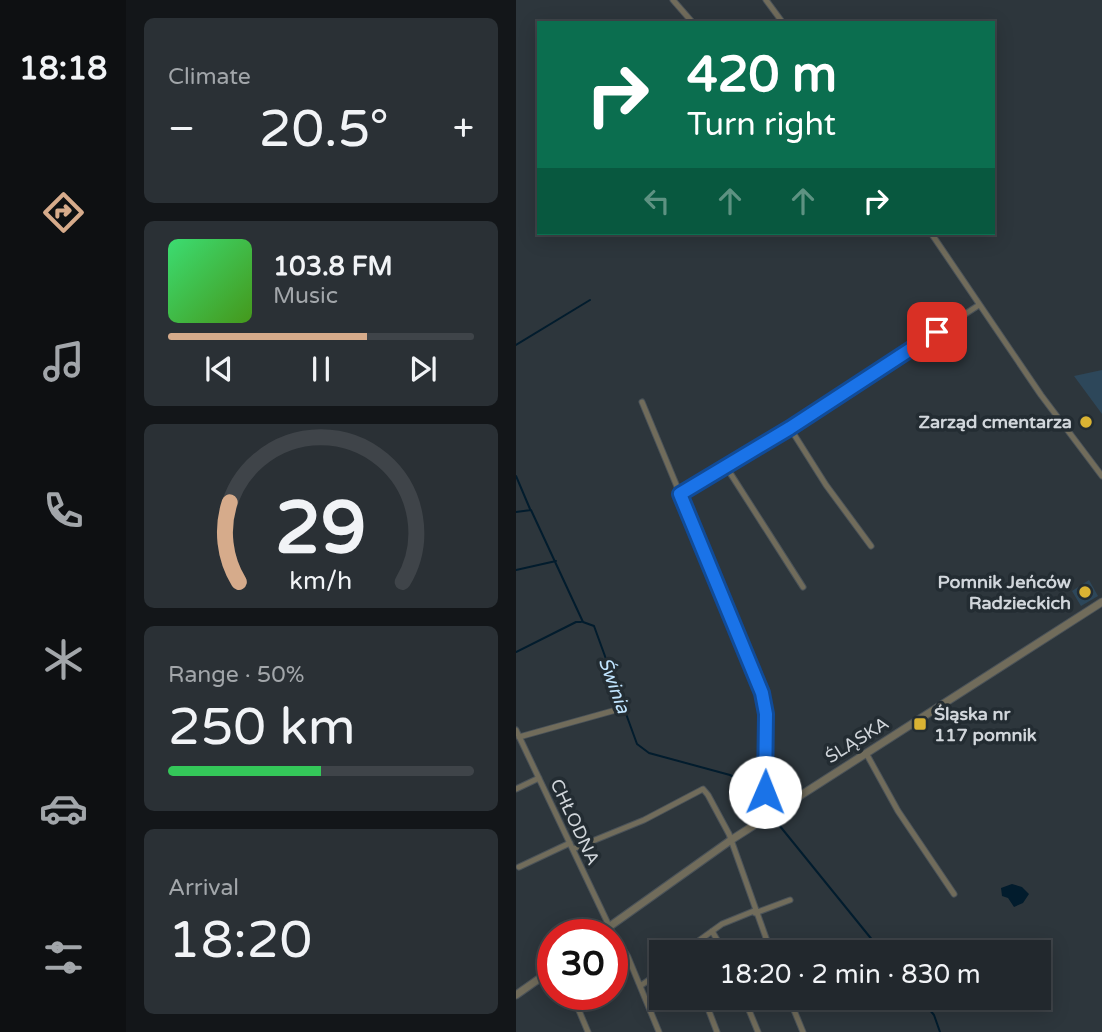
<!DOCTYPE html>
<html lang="en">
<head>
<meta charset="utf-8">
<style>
	:root { --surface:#22282d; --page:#2a3035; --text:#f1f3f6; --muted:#a2a6aa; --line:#3f4449; --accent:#d6ab8b }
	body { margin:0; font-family:"Varela Round",sans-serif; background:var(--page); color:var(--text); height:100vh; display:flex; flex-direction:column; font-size:26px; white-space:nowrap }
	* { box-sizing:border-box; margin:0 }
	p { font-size:23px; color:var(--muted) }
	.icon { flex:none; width:38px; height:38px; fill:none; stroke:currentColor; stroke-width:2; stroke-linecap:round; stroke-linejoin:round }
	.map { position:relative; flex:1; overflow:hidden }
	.sheet { display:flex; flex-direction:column; gap:18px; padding:18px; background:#131619; width:390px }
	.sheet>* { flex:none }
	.banner { position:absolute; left:21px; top:21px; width:458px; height:214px; border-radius:0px; box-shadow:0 4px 18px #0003,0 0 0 2px var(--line); background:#0b6e4f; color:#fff; overflow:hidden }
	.speed { position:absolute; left:21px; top:919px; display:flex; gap:14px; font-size:35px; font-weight:700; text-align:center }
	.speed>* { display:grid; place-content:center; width:91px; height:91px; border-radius:50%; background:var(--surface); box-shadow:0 4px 18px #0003,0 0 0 2px var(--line); line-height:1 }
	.speed .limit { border:10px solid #d22; background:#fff; color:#111 }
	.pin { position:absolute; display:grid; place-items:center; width:60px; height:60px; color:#fff; margin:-30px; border-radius:14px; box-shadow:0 4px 10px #0006 }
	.me { position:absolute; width:77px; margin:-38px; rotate:1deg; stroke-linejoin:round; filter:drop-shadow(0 0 5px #0008) }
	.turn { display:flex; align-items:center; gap:24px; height:147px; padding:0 35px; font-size:32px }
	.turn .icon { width:91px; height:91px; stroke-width:2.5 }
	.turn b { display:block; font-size:49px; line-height:60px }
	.lanes { display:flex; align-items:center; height:66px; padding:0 35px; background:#0003; justify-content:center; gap:35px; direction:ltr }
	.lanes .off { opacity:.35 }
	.big { font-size:52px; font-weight:600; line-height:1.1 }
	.sheet .tile { flex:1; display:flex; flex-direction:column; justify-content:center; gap:10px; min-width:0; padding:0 24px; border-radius:10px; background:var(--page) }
	.sheet .dial { align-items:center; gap:0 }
	.dial svg { height:182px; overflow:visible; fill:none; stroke:var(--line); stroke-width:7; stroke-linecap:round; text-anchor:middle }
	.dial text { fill:var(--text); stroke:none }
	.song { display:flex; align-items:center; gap:21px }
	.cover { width:84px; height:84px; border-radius:10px; background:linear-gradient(135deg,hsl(140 70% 55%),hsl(100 70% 35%)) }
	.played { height:7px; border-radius:4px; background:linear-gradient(90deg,var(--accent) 65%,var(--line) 65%) }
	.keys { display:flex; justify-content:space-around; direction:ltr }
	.heat { display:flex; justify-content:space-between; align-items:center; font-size:38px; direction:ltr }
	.charge { height:10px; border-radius:5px; background:linear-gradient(90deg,#34c759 50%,var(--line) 0) }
	.trip { position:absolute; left:133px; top:940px; width:402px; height:70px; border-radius:0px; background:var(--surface); box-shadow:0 4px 18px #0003,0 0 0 2px var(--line); font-weight:600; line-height:70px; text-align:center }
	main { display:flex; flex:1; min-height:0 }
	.dock { display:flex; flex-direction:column; width:126px; justify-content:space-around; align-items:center; background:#0e1012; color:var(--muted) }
	.dock .icon { width:49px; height:49px }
	.dock .on { color:var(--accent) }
	.dock b { font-size:32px; color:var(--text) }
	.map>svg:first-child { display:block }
	.green { fill:#2d475a }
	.water { fill:#021c2d }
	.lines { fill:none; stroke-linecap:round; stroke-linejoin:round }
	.stream { stroke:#021c2d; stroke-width:2 }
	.minor-casing { stroke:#4b5359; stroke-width:7 }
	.tertiary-casing { stroke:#4b5359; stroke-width:9 }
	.minor { stroke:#716c5b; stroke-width:5 }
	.tertiary { stroke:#716c5b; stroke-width:7 }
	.route-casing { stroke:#114b97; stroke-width:18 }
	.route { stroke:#1a73e8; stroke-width:12 }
	.poi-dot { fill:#dab333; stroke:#232c32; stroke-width:2.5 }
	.labels { text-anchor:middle; stroke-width:7; stroke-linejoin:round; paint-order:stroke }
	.poi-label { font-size:18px; font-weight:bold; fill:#d1d6db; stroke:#232c32; text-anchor:end }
	.street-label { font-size:18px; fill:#d1d6db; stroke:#232c32 }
	.water-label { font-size:19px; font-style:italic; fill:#c1e5ff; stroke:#232c32 }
</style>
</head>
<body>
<main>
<nav class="dock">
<b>18:18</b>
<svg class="icon on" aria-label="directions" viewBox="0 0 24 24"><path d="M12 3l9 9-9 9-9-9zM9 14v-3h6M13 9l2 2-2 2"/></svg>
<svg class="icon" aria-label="music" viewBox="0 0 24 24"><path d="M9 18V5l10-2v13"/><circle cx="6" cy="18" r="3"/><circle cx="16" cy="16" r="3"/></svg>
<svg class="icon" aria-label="phone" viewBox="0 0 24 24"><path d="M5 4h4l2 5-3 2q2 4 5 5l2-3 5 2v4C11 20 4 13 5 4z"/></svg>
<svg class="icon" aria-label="climate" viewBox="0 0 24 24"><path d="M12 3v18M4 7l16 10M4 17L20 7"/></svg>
<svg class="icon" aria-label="car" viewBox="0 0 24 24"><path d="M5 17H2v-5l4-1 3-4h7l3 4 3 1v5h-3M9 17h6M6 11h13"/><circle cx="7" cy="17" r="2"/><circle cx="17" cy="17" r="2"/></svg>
<svg class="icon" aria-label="filters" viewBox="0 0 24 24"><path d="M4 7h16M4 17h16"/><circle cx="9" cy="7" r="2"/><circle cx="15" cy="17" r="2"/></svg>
</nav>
<section class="sheet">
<div class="tile"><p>Climate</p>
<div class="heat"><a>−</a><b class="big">20.5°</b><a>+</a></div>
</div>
<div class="tile">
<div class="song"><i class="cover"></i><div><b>103.8 FM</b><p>Music</p></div></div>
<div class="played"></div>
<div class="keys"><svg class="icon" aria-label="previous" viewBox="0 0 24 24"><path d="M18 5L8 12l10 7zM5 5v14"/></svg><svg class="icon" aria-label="pause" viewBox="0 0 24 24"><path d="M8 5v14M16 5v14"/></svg><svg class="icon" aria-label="next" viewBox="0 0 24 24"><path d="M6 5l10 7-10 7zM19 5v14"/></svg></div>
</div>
<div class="tile dial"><svg viewBox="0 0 100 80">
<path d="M14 69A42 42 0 1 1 86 69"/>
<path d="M14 69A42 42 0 0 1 10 34" stroke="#d6ab8b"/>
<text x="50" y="56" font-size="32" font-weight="700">29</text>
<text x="50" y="72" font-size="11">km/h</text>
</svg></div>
<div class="tile"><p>Range · 50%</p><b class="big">250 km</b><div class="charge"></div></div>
<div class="tile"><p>Arrival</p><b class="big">18:20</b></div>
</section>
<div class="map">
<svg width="586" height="1032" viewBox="0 0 586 1032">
	<rect width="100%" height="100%" fill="#2d363c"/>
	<!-- green -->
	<path class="green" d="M586,370V414L558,376Z
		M573,580L582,596L565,606L556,591Z"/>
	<!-- water -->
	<path class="water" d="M496,884L506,887L513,894L507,903L498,907L492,898L486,896L485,888Z"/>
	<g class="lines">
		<!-- stream -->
		<path class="stream" d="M0,345L74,300
			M0,476L14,509
			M0,512L15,510L67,622L78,626L121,744L133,753L214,775L229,783L250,809
			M0,570L40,561
			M0,652L60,622H65
			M259,820L366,952
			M404,998L418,1015L424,1032"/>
		<defs>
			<path id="minor" d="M157,0L177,23
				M250,0L267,23
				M415,233L525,395L586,476
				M126,402L244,687C256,726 238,780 258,812
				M274,428L310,485L355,546
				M209,465L287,587
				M164,494L274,428L463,305
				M0,730L96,932L112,957L143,1032
				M3,737L100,710
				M350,753L382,811L438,894
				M0,789L23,778
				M57,849L128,820L187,789L192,795L213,834L255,952
				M3,867L54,843
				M239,913L274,900
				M196,931L208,952
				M167,952L206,924L238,911
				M124,986L145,972
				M56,994L72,1032
				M188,998L201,1032
				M228,998L242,1032
				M273,998L287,1032"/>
			<path id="tertiary" d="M83,934L215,840L586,602
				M0,995L37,969"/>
		</defs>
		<!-- minor casing -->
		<use href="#minor" class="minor-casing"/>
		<!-- tertiary casing -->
		<use href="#tertiary" class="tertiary-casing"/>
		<!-- minor -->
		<use href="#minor" class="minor"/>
		<!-- tertiary -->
		<use href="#tertiary" class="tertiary"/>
	</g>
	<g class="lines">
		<defs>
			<path id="route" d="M249,792L250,714L246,693L164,494L274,428L421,332"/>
		</defs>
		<!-- route casing -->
		<use href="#route" class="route-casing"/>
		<!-- route -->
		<use href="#route" class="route"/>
	</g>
	<!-- markers -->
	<g class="poi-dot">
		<circle cx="570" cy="422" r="7"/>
		<circle cx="569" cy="592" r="7"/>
		<rect x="397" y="717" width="14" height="14" rx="3.5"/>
	</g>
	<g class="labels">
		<!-- poi labels -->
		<g class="poi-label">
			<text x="556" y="428">Zarząd cmentarza</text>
			<text x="555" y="588">Pomnik Jeńców<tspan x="555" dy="21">Radzieckich</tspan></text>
			<text x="418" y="720" text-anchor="start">Śląska nr<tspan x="418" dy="21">117 pomnik</tspan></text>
		</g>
		<!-- street labels -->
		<g class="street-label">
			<text transform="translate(341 740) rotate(-32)" y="6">ŚLĄSKA</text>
			<text transform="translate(59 822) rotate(65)" y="6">CHŁODNA</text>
		</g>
		<!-- water labels -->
		<g class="water-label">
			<text transform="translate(99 685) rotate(70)" y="7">Świnia</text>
		</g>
	</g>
</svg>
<div class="speed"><div class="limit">30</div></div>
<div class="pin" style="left:421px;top:332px;background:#d93025"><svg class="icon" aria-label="arrive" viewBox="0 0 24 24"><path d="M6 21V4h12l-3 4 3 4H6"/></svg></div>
<svg class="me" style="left:249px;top:792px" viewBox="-20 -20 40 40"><circle r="19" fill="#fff"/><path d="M0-13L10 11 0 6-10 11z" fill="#1a73e8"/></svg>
<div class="trip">18:20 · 2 min · 830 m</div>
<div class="banner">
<div class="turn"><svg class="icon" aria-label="right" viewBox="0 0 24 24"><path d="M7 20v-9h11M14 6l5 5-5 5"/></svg><div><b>420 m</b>Turn right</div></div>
<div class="lanes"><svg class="icon off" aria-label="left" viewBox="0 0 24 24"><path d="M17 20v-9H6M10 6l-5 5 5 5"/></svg><svg class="icon off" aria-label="ahead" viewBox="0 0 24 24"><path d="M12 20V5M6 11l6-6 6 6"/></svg><svg class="icon off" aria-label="ahead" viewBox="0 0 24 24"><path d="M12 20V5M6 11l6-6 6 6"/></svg><svg class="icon" aria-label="right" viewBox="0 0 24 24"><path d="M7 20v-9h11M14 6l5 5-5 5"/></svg></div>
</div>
</div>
</main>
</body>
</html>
